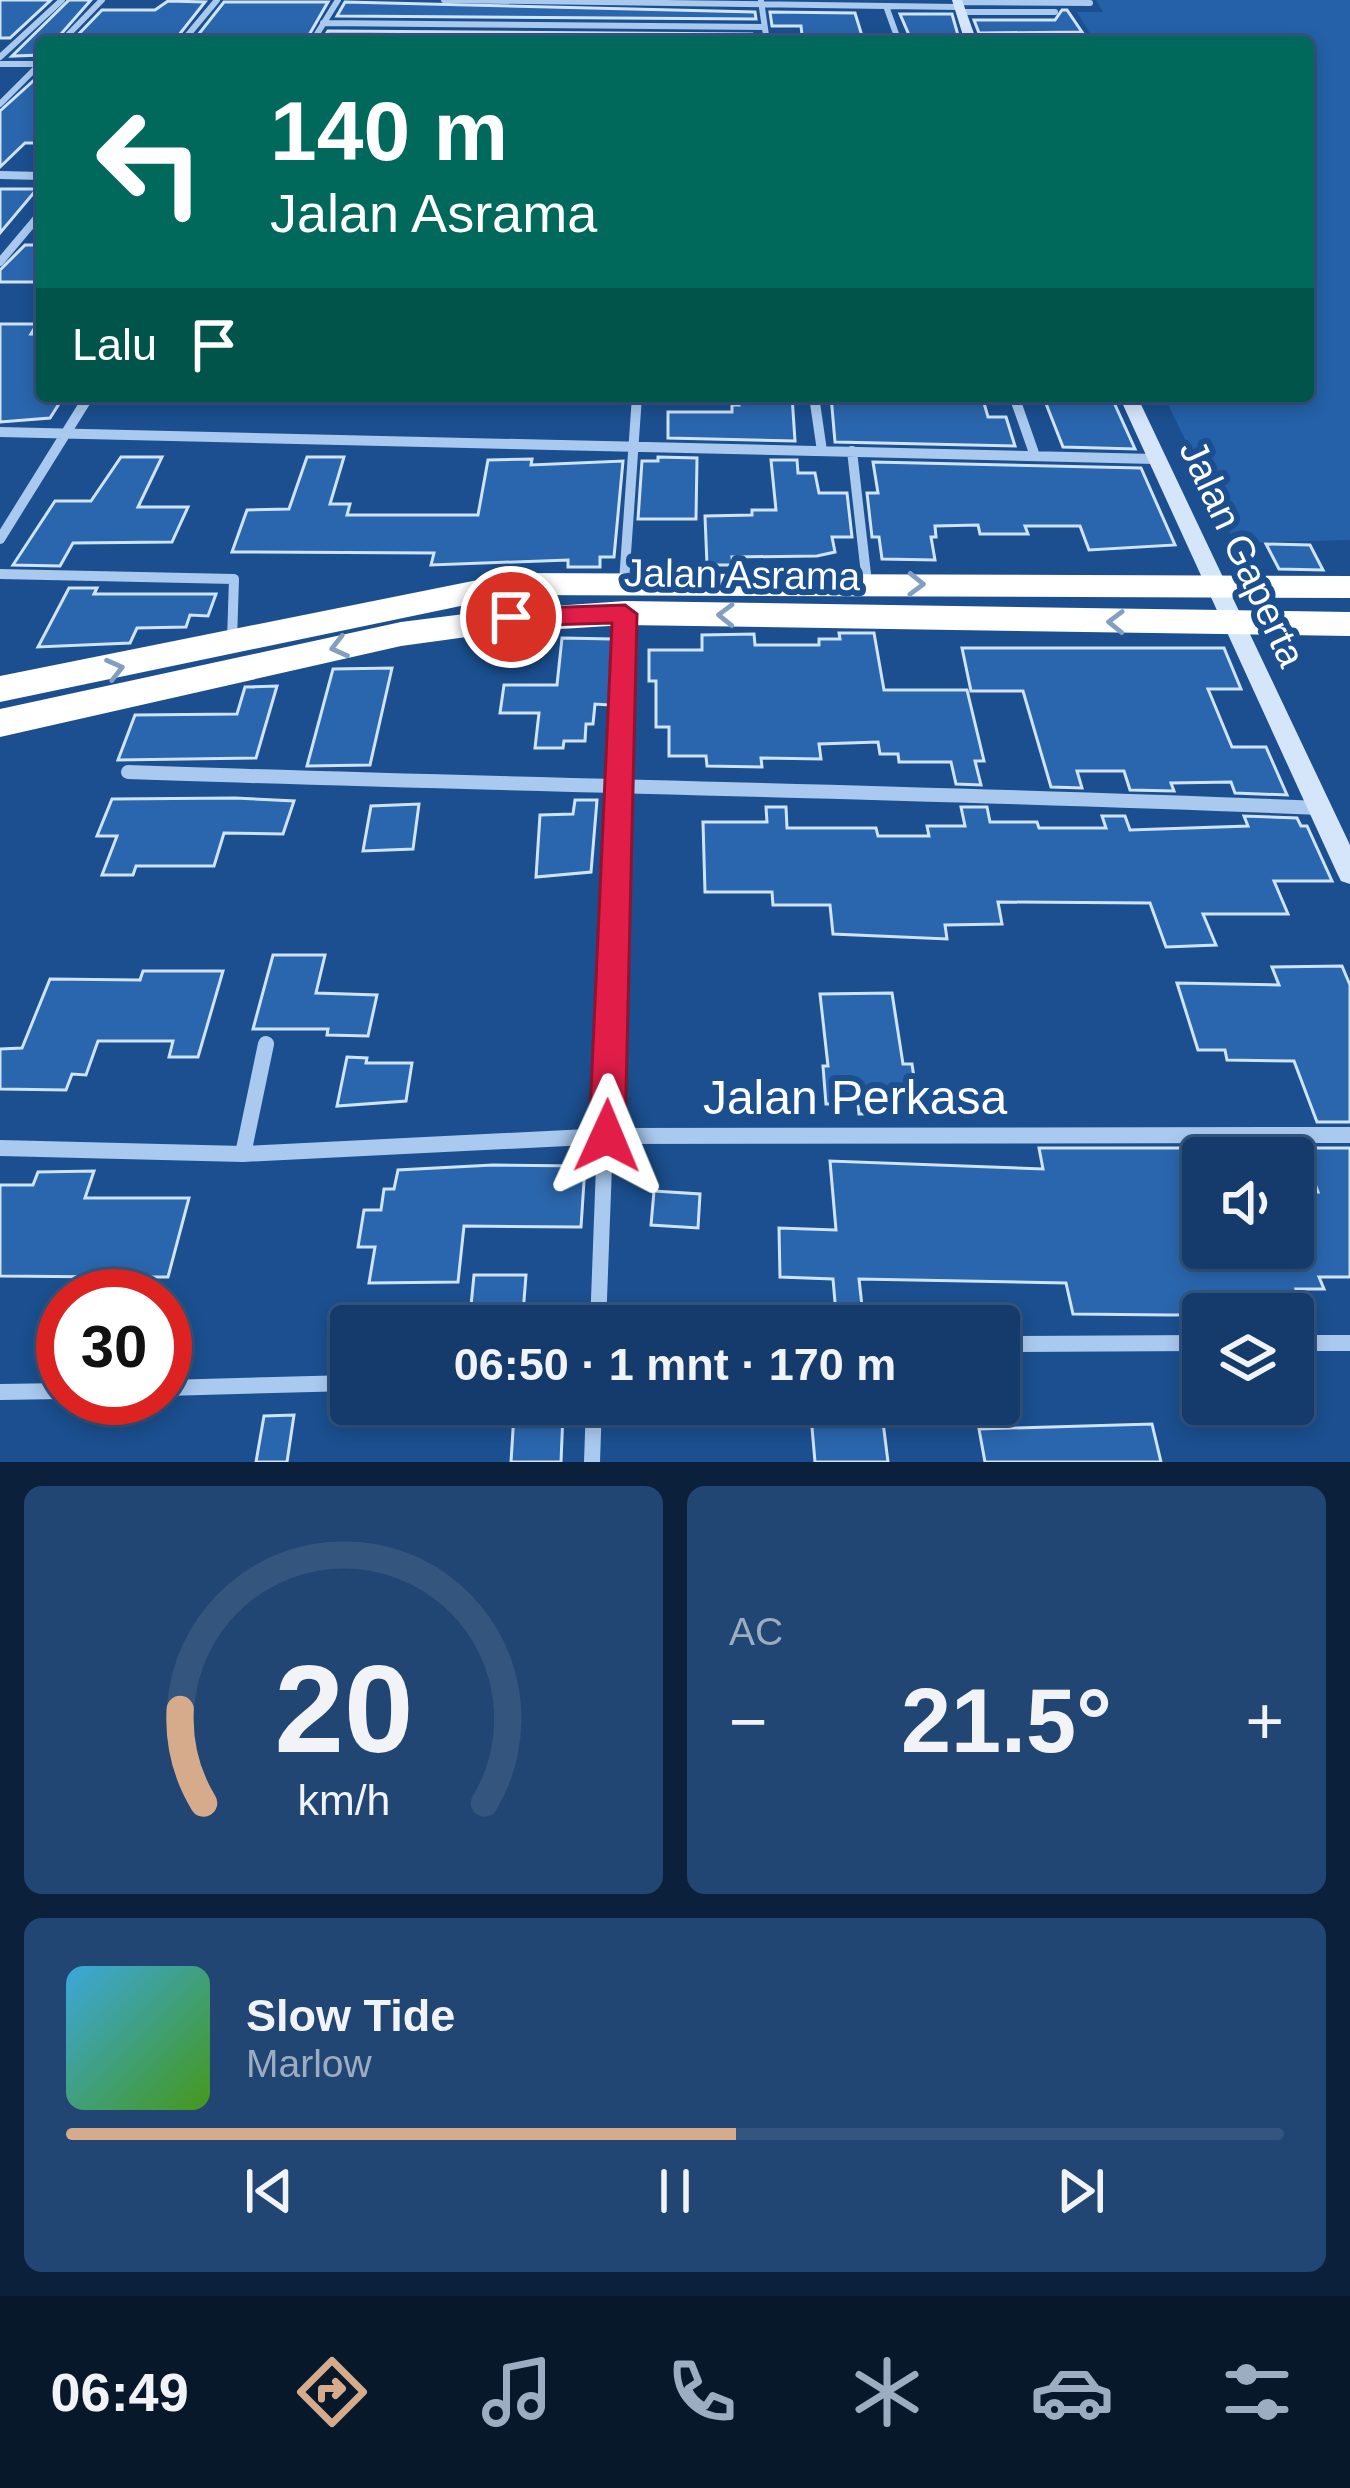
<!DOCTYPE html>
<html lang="id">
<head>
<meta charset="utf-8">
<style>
	:root { --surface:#143b6b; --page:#214673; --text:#f1f3f6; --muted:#9dadc1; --line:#33557e; --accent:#d6ab8b }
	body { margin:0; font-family:Helvetica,sans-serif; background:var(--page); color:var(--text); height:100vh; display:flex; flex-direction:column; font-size:45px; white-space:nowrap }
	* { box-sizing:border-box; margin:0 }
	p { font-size:39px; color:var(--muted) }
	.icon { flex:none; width:66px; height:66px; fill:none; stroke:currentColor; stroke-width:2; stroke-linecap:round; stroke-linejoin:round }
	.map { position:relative; height:1462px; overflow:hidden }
	.sheet { display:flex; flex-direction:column; gap:24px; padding:24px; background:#0b203b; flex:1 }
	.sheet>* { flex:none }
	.top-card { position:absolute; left:36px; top:36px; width:1278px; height:366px; border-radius:12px; box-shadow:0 6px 18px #0003,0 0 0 3px var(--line); background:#00695c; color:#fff; overflow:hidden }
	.controls { position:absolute; left:1182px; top:1137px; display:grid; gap:24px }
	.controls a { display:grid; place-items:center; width:132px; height:132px; border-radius:12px; background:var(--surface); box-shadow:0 6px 18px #0003,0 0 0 3px var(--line); font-size:60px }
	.speed { position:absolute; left:36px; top:1269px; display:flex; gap:24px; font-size:60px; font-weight:700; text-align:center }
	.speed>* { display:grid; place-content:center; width:156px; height:156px; border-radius:50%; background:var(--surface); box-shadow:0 6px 18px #0003,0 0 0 3px var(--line); line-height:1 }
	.speed .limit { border:18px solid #d22; background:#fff; color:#111 }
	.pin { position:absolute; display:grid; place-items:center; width:102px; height:102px; color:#fff; margin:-51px; border:6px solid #fff; border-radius:50%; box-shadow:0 3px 12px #0007 }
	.me { position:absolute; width:132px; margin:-66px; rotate:1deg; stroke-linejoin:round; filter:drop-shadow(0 0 9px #0008) }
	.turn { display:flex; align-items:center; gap:42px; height:252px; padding:0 36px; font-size:54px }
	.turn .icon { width:156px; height:156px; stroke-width:2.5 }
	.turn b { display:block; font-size:84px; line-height:102px }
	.then { display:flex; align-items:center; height:114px; padding:0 36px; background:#0003; gap:24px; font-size:45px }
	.big { font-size:90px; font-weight:700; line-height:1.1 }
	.sheet .tile { flex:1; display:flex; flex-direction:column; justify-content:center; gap:18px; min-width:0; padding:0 42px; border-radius:18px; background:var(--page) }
	.sheet .dial { align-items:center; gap:0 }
	.dial svg { height:312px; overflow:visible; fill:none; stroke:var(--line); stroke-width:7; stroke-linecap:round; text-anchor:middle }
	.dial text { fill:var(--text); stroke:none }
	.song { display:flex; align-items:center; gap:36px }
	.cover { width:144px; height:144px; border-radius:18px; background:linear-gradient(135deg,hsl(200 70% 55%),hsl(100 70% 35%)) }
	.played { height:12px; border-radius:6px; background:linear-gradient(90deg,var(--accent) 55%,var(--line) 55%) }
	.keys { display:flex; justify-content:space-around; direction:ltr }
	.heat { display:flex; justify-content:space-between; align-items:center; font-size:66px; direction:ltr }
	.sheet .tiles { flex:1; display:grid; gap:24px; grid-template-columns:1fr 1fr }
	.tile:last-child { grid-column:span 2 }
	.trip { position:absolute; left:330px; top:1305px; width:690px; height:120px; border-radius:12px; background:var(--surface); box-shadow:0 6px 18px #0003,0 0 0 3px var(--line); font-weight:700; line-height:120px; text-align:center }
	.tabs { display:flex; height:192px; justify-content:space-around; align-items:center; background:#08182b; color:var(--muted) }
	.tabs .icon { width:84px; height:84px }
	.tabs .selected { color:var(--accent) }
	.tabs b { font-size:54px; color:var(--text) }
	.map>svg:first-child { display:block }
	.green { fill:#2461a8 }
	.building { fill:#2a66ad; stroke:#cfe3fa; stroke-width:3 }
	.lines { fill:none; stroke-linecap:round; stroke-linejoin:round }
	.street-far4 { stroke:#a9c9ee; stroke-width:6 }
	.street-far3 { stroke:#a9c9ee; stroke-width:8 }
	.street-far2 { stroke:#a9c9ee; stroke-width:10 }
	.street-far1 { stroke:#a9c9ee; stroke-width:14 }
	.street { stroke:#a9c9ee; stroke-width:16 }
	.secondary { fill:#d6e6fa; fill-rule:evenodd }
	.highway { fill:#fff; fill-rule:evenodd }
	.oneway { stroke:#829ec1 }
	.route { fill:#e11d48; stroke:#92132f; stroke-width:3 }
	.labels { text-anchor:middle; stroke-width:12; stroke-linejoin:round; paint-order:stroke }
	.street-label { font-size:39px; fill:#fff; stroke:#1b4f8f }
	.near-street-label { font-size:48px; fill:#fff; stroke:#1b4f8f }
</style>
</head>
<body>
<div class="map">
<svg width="1350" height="1462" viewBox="0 0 1350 1462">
	<rect width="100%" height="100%" fill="#1b4f8f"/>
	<!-- green -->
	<path class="green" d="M1096,0H1350V540L1235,543L1164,396H1308V42H1095L1077,12H1103Z"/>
	<!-- building -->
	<path class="building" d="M0,0H51L10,38H0Z
		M69,0H91L54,42H42V55L12,56Z
		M168,1L205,2L175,40L71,42L102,10H155Z
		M224,2H328L305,42L194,40Z
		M345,2L755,12L756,19L337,16Z
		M1062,10H1067L1082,32L979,33L974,20H1055Z
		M770,12L855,13L863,39L802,35L801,26H772Z
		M900,14H952L960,42H912Z
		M328,31L752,34L753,41L321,42Z
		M42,73V143H25L0,167V111Z
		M0,189H37L0,233Z
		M25,245H42V282H0V270Z
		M0,324H37L31,334H42V396H64L50,418L0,422Z
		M739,396H792L795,441L668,438V412H732V405H739Z
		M831,396H982L988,417H1006L1015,446L835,442Z
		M1043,396H1111L1135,449L1063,447Z
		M121,457H162L138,507H188L172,542L73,543L60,566L13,565L55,501H91Z
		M307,457H344L330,504H350L347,515H478L488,460L532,459L531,465L623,461L614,557H600V567H568V560L431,565L434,553L232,552L247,510L289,509Z
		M658,457L697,458L696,519H638L642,461H658Z
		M771,460H797L798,473H815L819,493H847L852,537H832L835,552L817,556L732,557L733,565H707L705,516L752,515V510H776Z
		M873,462L1141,468L1175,545L1089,550L1080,526H1025L1028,534H980L978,525L935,526L936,537H931L935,560L882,559L879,537H872L867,493H878Z
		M1266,544L1310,545L1323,570L1279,569Z
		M69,588H97L94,594H216L208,616L190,615L186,627L137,628L130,643L38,647Z
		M839,633H874L884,690H967L984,761H975L981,785L956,784L951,762H899L898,754H880L878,742L819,744L821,759L761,758L762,767L707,766L706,756H669V727H656V681H649V650H702V635L754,634L755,645H819V639H840Z
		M562,638L612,639L609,705L595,704L593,724H586L585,741H564L563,748H535L539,713H500L504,685H557Z
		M962,648H1224L1241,689H1208L1232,747H1266L1287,795L1235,793L1231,782L1171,783L1174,791L1130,790L1124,771H1077L1082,788L1051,787L1023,691H971Z
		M392,668L370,765L307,766L333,669Z
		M277,686L256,758L118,760L135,715L237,714L245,687Z
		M235,798L294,801L283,834L224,833L214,866H136L133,875H102L117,836H97L112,799Z
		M575,800H597L591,872L536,877L540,815L573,814Z
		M419,804L413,849L363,851L371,806Z
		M766,807H786L787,828H876L878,836H929L927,826H965L961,807H987L990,822H1037L1039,828H1106L1102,816H1125L1130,830L1248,826L1244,816L1297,818L1301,826H1307L1332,881H1274L1288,914H1203L1216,945L1166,947L1150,903L998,902L1002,924L945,925L947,939L833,934L830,905H773L772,892H705L703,822H767Z
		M273,955H325L316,993L377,995L368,1036L327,1035L328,1029H253Z
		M1342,966L1350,985V1122H1317L1294,1061L1227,1060L1225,1050H1198L1177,983L1279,985L1272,967Z
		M143,971H223L198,1057H169L173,1041H98L86,1075L72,1074L66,1090L0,1089V1049L22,1048L50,979L140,980Z
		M892,993L903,1064H912L919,1113L859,1114L858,1104H826L823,1066H828L820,994Z
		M347,1057L367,1058L366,1063H412L406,1101L337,1106Z
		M1039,1148H1203V1248H1293V1192H1318L1302,1148H1350V1277H1319L1324,1289H1296L1304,1314L1170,1315L1073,1314L1066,1283L859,1279L864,1324L837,1325L833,1279L780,1277L779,1228L836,1230L830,1161L1043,1169Z
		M493,1165L585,1166L581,1227L464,1226L458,1282L369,1283L375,1247H358L364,1210H381L384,1189H394L398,1170Z
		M94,1171L85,1198H189L168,1277H148L145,1290H105L109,1277L0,1276V1185H33L38,1172Z
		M654,1191L700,1194L698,1228L651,1225Z
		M474,1275H526L522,1326H469Z
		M563,1413L561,1462H511L514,1414Z
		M882,1414L888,1462H815L811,1416Z
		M294,1415L287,1462H256L264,1416Z
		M1152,1424L1161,1462H985L979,1429Z"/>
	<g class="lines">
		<!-- street-far4 -->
		<path class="street-far4" d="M444,0L958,7
			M761,1L767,42
			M958,2L1090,3
			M886,6L899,42
			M960,12H1055
			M323,23L764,27
			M61,42L102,0
			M182,42L217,0
			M312,42L338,0
			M0,57L62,0
			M0,64H41
			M0,104L42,62"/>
		<!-- street-far3 -->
		<path class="street-far3" d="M0,175L42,176
			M0,262L42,212"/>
		<!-- street-far2 -->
		<path class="street-far2" d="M814,396L822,451
			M1014,396L1035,456
			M0,432L1155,459
			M852,451L867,583
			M0,539L89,396
			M0,574L234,579L232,640
			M624,582L637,396
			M623,655L625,614"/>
		<!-- street-far1 -->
		<path class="street-far1" d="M128,772C525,786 923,791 1320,808
			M610,1008L624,652"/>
		<!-- street -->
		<path class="street" d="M0,1148L243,1154L607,1136L1350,1135
			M243,1154L266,1044
			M598,1326L610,1005
			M1293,1343H1350
			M999,1344L1203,1343
			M165,1388L351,1383
			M0,1392L63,1391
			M592,1462L594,1404"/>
		<!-- secondary -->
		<path class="secondary" d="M952,0H962L977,42H965Z
			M1119,396H1137L1350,845V884L1341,881L1337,873Z"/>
		<!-- highway -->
		<path class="highway" d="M513,573L1350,576V598L513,595L0,702V676Z
			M625,601L1350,612V636L625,625L496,633L401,646L0,737V709L401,622L496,610Z"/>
	</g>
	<!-- one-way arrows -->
	<defs><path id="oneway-chevron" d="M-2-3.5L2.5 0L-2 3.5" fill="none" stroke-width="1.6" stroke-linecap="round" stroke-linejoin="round" transform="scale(3)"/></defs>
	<g class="oneway">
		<use href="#oneway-chevron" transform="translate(916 584) rotate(1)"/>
		<use href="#oneway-chevron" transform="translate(726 615) rotate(-179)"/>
		<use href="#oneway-chevron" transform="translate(1116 622) rotate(-179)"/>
		<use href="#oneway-chevron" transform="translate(339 647) rotate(166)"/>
		<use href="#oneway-chevron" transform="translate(115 669) rotate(-14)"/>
	</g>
	<!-- route -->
	<path class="route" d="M625,605L637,614L625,1136L620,1148L607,1154L594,1148L589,1136L612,623L511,626L498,617L511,609Z"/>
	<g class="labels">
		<!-- street labels -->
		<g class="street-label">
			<text transform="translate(1243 553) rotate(65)" y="14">Jalan Gaperta</text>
			<text transform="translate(742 574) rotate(1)" y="14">Jalan Asrama</text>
		</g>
		<!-- near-street labels -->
		<g class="near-street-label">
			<text x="855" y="1114">Jalan Perkasa</text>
		</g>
	</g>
</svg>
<div class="controls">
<a><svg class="icon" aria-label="sound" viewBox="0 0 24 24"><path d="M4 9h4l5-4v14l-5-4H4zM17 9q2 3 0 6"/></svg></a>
<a><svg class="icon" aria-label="layers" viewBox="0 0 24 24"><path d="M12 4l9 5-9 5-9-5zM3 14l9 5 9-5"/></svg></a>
</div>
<div class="speed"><div class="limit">30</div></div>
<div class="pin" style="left:511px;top:617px;background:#d93025"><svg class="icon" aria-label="arrive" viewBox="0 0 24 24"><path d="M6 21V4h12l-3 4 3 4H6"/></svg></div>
<svg class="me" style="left:607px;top:1136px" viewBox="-20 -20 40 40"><path d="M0-17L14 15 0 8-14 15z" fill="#e11d48" stroke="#fff" stroke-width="4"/></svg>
<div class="trip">06:50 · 1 mnt · 170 m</div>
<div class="top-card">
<div class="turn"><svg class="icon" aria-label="left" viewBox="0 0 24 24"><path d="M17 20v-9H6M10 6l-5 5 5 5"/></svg><div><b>140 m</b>Jalan Asrama</div></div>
<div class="then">Lalu<svg class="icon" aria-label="arrive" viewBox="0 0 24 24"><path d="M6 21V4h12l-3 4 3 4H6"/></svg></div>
</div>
</div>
<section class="sheet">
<div class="tiles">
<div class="tile dial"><svg viewBox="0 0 100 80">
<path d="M14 69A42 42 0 1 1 86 69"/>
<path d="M14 69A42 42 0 0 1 8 45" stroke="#d6ab8b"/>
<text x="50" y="56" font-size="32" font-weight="700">20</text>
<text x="50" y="72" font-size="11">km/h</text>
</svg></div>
<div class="tile"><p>AC</p>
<div class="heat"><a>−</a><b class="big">21.5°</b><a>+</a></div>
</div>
<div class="tile">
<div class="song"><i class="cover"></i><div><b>Slow Tide</b><p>Marlow</p></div></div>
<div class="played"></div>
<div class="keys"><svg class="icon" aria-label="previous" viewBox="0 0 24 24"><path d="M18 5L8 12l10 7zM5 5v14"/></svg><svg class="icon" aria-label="pause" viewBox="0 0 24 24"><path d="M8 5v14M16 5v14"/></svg><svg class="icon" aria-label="next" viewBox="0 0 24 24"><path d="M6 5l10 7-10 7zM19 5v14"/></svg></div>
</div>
</div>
</section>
<nav class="tabs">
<b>06:49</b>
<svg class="icon selected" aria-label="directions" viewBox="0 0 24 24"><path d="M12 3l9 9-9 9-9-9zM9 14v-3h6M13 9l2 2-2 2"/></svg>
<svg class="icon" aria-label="music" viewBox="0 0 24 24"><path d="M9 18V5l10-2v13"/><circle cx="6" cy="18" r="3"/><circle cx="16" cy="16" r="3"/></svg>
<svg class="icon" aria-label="phone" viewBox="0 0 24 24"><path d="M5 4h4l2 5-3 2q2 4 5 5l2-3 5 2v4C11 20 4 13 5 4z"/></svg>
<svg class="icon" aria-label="climate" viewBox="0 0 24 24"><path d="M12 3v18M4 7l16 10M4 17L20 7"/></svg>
<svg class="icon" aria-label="car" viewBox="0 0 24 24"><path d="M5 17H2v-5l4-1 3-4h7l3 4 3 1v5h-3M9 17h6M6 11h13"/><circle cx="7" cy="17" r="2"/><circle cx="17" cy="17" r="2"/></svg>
<svg class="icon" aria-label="filters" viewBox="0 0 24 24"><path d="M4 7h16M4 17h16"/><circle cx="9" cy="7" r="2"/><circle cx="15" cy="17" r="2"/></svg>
</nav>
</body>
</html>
